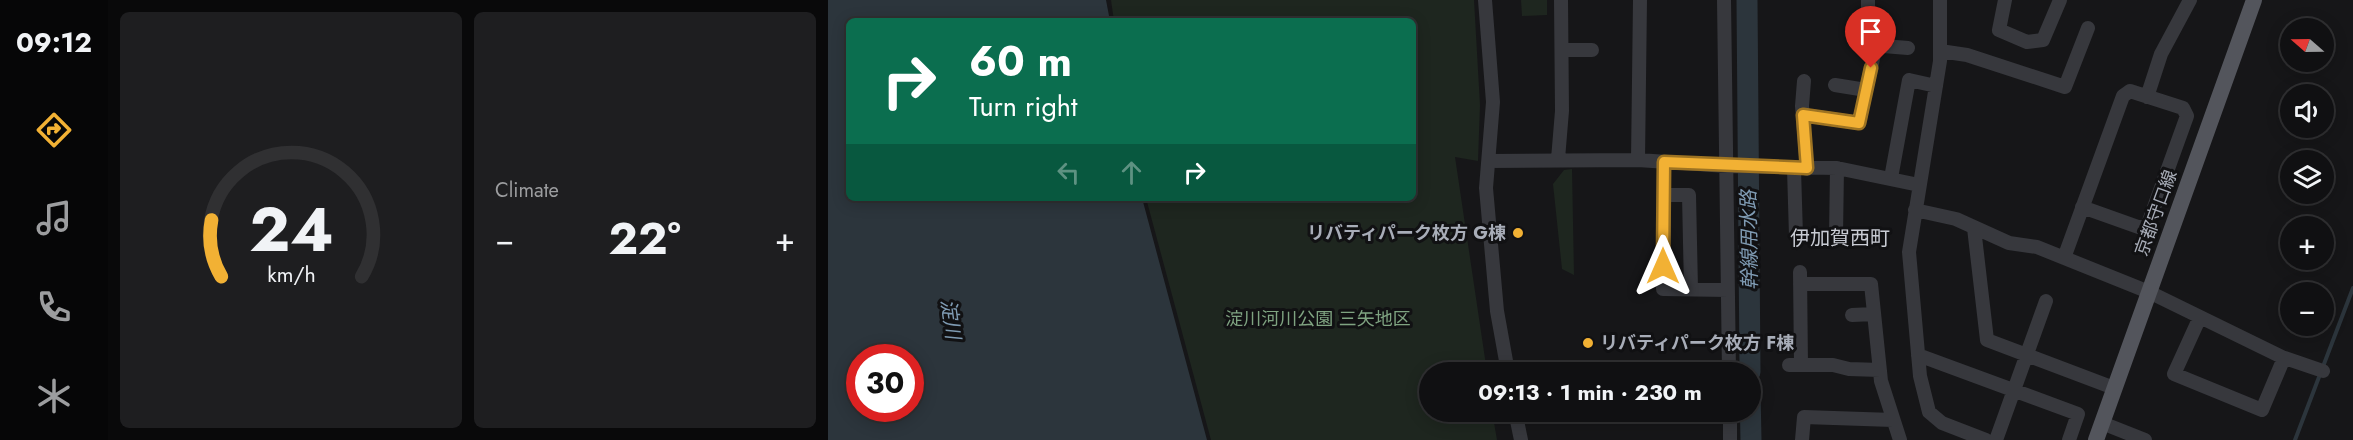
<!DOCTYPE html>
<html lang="en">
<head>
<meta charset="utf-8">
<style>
	:root { --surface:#101012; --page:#1e1e20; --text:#f1f3f6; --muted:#9c9d9f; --line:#303032; --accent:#f2b134 }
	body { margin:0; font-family:Jost,"Noto Sans JP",sans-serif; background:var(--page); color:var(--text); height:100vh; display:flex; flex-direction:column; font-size:22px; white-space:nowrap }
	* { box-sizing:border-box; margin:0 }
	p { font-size:20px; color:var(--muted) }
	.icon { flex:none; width:33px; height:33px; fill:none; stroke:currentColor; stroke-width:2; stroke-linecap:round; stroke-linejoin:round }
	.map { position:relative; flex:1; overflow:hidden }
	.sheet { display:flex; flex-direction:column; gap:12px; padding:12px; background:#09090a; width:720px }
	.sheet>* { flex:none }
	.banner { position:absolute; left:18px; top:18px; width:570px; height:183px; border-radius:9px; box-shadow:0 3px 15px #0003,0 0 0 2px var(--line); background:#0b6e4f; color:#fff; overflow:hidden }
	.needle { width:39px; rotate:290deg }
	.tools { position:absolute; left:1452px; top:18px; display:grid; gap:12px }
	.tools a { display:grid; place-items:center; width:54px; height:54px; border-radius:50%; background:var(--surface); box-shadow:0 3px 15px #0003,0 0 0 2px var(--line); font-size:30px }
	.speed { position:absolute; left:18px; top:344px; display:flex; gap:12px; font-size:30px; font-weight:700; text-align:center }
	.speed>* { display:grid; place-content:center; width:78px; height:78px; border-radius:50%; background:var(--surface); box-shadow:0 3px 15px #0003,0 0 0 2px var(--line); line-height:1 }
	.speed .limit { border:9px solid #d22; background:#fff; color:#111 }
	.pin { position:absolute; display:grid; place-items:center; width:51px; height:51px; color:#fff; margin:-62px -26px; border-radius:50% 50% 50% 0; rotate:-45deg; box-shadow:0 0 6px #0007 }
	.pin .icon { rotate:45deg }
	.me { position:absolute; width:66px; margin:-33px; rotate:0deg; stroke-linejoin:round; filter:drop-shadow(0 0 4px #0008) }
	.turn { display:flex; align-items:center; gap:21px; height:126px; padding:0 24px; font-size:27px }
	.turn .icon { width:78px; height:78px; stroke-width:2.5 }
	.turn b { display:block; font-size:42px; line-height:51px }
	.lanes { display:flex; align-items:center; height:57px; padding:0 24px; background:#0003; justify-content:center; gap:30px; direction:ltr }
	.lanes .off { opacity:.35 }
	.big { font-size:45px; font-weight:700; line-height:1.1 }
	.sheet .tile { flex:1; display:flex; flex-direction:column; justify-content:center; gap:9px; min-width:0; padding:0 21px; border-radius:9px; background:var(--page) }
	.sheet .dial { align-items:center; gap:0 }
	.dial svg { height:156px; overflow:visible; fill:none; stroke:var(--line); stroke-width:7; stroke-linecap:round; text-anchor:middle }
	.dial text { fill:var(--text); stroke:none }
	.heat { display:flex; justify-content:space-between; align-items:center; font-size:33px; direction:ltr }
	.sheet .tiles { flex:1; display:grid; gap:12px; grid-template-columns:repeat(2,1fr) }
	.trip { position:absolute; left:591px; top:362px; width:342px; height:60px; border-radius:30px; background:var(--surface); box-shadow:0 3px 15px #0003,0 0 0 2px var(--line); font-weight:700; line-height:60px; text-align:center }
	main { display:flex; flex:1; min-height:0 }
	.dock { display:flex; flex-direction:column; width:108px; justify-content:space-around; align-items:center; background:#060607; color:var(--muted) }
	.dock .icon { width:42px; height:42px }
	.dock .selected { color:var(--accent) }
	.dock b { font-size:27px; color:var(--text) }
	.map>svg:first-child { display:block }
	.green { fill:#1e261f }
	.water { fill:#2c353c; fill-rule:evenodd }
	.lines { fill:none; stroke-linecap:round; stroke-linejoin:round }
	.stream { stroke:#2c353c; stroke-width:4 }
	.river { stroke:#2c353c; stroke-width:21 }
	.minor { stroke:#37383d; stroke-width:14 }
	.major { stroke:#53555c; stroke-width:16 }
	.route-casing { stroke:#9d7322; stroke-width:15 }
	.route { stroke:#f2b134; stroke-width:10 }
	.poi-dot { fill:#f2b134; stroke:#111113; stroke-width:2 }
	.labels { text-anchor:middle; stroke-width:6; stroke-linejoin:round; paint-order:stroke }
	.street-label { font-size:18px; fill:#a8adb8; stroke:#111113 }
	.poi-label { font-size:18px; font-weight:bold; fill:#a8adb8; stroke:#111113; text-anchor:end }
	.park-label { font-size:18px; fill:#7fa381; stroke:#111113 }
	.neighbourhood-label { font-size:20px; fill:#c9ccd4; stroke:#111113 }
	.water-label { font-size:20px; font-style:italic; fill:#7f9bb3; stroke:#111113 }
</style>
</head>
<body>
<main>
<nav class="dock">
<b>09:12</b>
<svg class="icon selected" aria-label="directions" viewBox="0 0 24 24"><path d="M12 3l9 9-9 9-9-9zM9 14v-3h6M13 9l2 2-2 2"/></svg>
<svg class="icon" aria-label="music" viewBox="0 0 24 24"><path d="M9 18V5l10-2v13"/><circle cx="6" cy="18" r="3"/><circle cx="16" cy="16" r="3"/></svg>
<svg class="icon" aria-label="phone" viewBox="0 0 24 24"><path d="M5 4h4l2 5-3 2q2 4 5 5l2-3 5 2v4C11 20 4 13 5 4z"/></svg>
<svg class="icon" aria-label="climate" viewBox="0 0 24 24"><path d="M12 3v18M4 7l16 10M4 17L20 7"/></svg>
</nav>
<section class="sheet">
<div class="tiles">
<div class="tile dial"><svg viewBox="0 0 100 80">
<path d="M14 69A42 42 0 1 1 86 69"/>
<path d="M14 69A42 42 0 0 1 9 40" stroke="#f2b134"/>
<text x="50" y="56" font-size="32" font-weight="700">24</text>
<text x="50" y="72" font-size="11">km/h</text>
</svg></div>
<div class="tile"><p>Climate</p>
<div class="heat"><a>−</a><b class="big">22°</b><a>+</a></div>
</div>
</div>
</section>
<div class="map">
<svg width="1525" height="440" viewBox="0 0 1525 440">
	<rect width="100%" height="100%" fill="#161618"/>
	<!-- green -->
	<path class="green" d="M283,0H646L652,105L650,161L627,157L659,372H602V411H664L669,440H383L318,198H585V21H286Z
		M693,0H719V15L694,16Z
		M744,169L746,275L734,269L725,184L736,170Z"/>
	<!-- water -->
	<path class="water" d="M0,0H278L282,21H21V198H314L379,440H0ZM32,357H82V408H32Z"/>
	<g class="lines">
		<!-- stream -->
		<path class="stream" d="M1467,440L1525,288"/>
		<!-- river -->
		<path class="river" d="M919,0L922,372
			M922,390L923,440"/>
		<!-- minor -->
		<path class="minor" d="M657,0L665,102L658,188L669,311L680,372
			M896,0L901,372
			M1040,0V25L1037,34L1043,45L1080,48
			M1112,0V61L1081,252L1092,376L1101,412L1114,423L1158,440
			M1177,0L1171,30L1199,42L1215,40L1232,0
			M734,50H764
			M1112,51L1139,55L1237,87L1260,28
			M976,81L974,106L979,169
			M1007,85L1038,90
			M1319,97L1333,54L1362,0
			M975,115L1031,123L1048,45
			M730,159L734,111L733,0
			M810,160L812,0
			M661,161L810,160L899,166L1009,168L1091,185
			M836,162L835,289L900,290
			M966,169L968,236H1008L1009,168
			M1063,178L1081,80L1108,86
			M836,195H861L863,289
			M1087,210L1128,219L1181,243L1209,247L1321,292L1454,357L1495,371
			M1146,228L1159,340L1286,388
			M1236,258L1295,96L1302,91L1355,108L1359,116L1320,224L1313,228L1254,207
			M972,272L973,365
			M972,284H1043L1053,381L1072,440
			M1024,315L1046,314
			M1372,317L1346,374L1434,410L1456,358
			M1090,355L1250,414L1241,440
			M961,365H1005L1021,369L1052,370
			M687,411L693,440
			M902,411V440
			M1274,423L1317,440
			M974,440L976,417L1065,420
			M1168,440L1218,301"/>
		<!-- major -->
		<path class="major" d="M1268,440L1426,0"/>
	</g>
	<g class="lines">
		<defs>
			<path id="route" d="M835,266L836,162L979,168L975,115L1031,123L1043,68"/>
		</defs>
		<!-- route casing -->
		<use href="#route" class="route-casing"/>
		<!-- route -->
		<use href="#route" class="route"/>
	</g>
	<!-- markers -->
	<g class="poi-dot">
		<circle cx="690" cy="233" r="6"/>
		<circle cx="760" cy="343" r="6"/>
	</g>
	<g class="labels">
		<!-- street labels -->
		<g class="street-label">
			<text transform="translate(1328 213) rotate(-70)" y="6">京都守口線</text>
		</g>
		<!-- poi labels -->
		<g class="poi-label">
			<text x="678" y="239">リバティパーク枚方 G棟</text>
			<text x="772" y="349" text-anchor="start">リバティパーク枚方 F棟</text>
		</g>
		<!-- park labels -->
		<g class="park-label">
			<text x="490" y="325">淀川河川公園 三矢地区</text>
		</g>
		<!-- neighbourhood labels -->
		<g class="neighbourhood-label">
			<text x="1012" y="245">伊加賀西町</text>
		</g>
		<!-- water labels -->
		<g class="water-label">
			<text transform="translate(921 240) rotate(-91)" y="7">幹線用水路</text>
			<text transform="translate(123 319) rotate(82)" y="7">淀川</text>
		</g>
	</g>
</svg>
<div class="tools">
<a><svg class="needle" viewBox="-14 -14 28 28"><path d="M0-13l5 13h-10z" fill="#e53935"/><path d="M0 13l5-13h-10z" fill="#9c9d9f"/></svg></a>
<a><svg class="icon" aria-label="sound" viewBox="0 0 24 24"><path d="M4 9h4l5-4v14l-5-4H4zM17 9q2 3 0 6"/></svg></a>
<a><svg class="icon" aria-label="layers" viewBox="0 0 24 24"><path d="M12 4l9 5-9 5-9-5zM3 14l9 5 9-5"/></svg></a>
<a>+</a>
<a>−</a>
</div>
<div class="speed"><div class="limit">30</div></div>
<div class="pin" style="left:1043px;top:68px;background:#d93025"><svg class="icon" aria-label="arrive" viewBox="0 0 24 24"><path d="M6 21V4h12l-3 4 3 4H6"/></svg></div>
<svg class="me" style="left:835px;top:266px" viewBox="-20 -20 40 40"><path d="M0-17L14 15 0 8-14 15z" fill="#f2b134" stroke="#fff" stroke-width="4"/></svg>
<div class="trip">09:13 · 1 min · 230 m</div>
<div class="banner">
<div class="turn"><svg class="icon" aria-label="right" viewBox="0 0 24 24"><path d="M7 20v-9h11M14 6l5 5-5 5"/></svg><div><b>60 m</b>Turn right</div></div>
<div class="lanes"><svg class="icon off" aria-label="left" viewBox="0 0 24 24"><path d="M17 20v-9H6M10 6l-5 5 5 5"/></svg><svg class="icon off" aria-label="ahead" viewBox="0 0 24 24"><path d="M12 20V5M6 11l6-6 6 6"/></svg><svg class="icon" aria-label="right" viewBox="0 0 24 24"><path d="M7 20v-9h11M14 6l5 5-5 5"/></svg></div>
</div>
</div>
</main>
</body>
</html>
